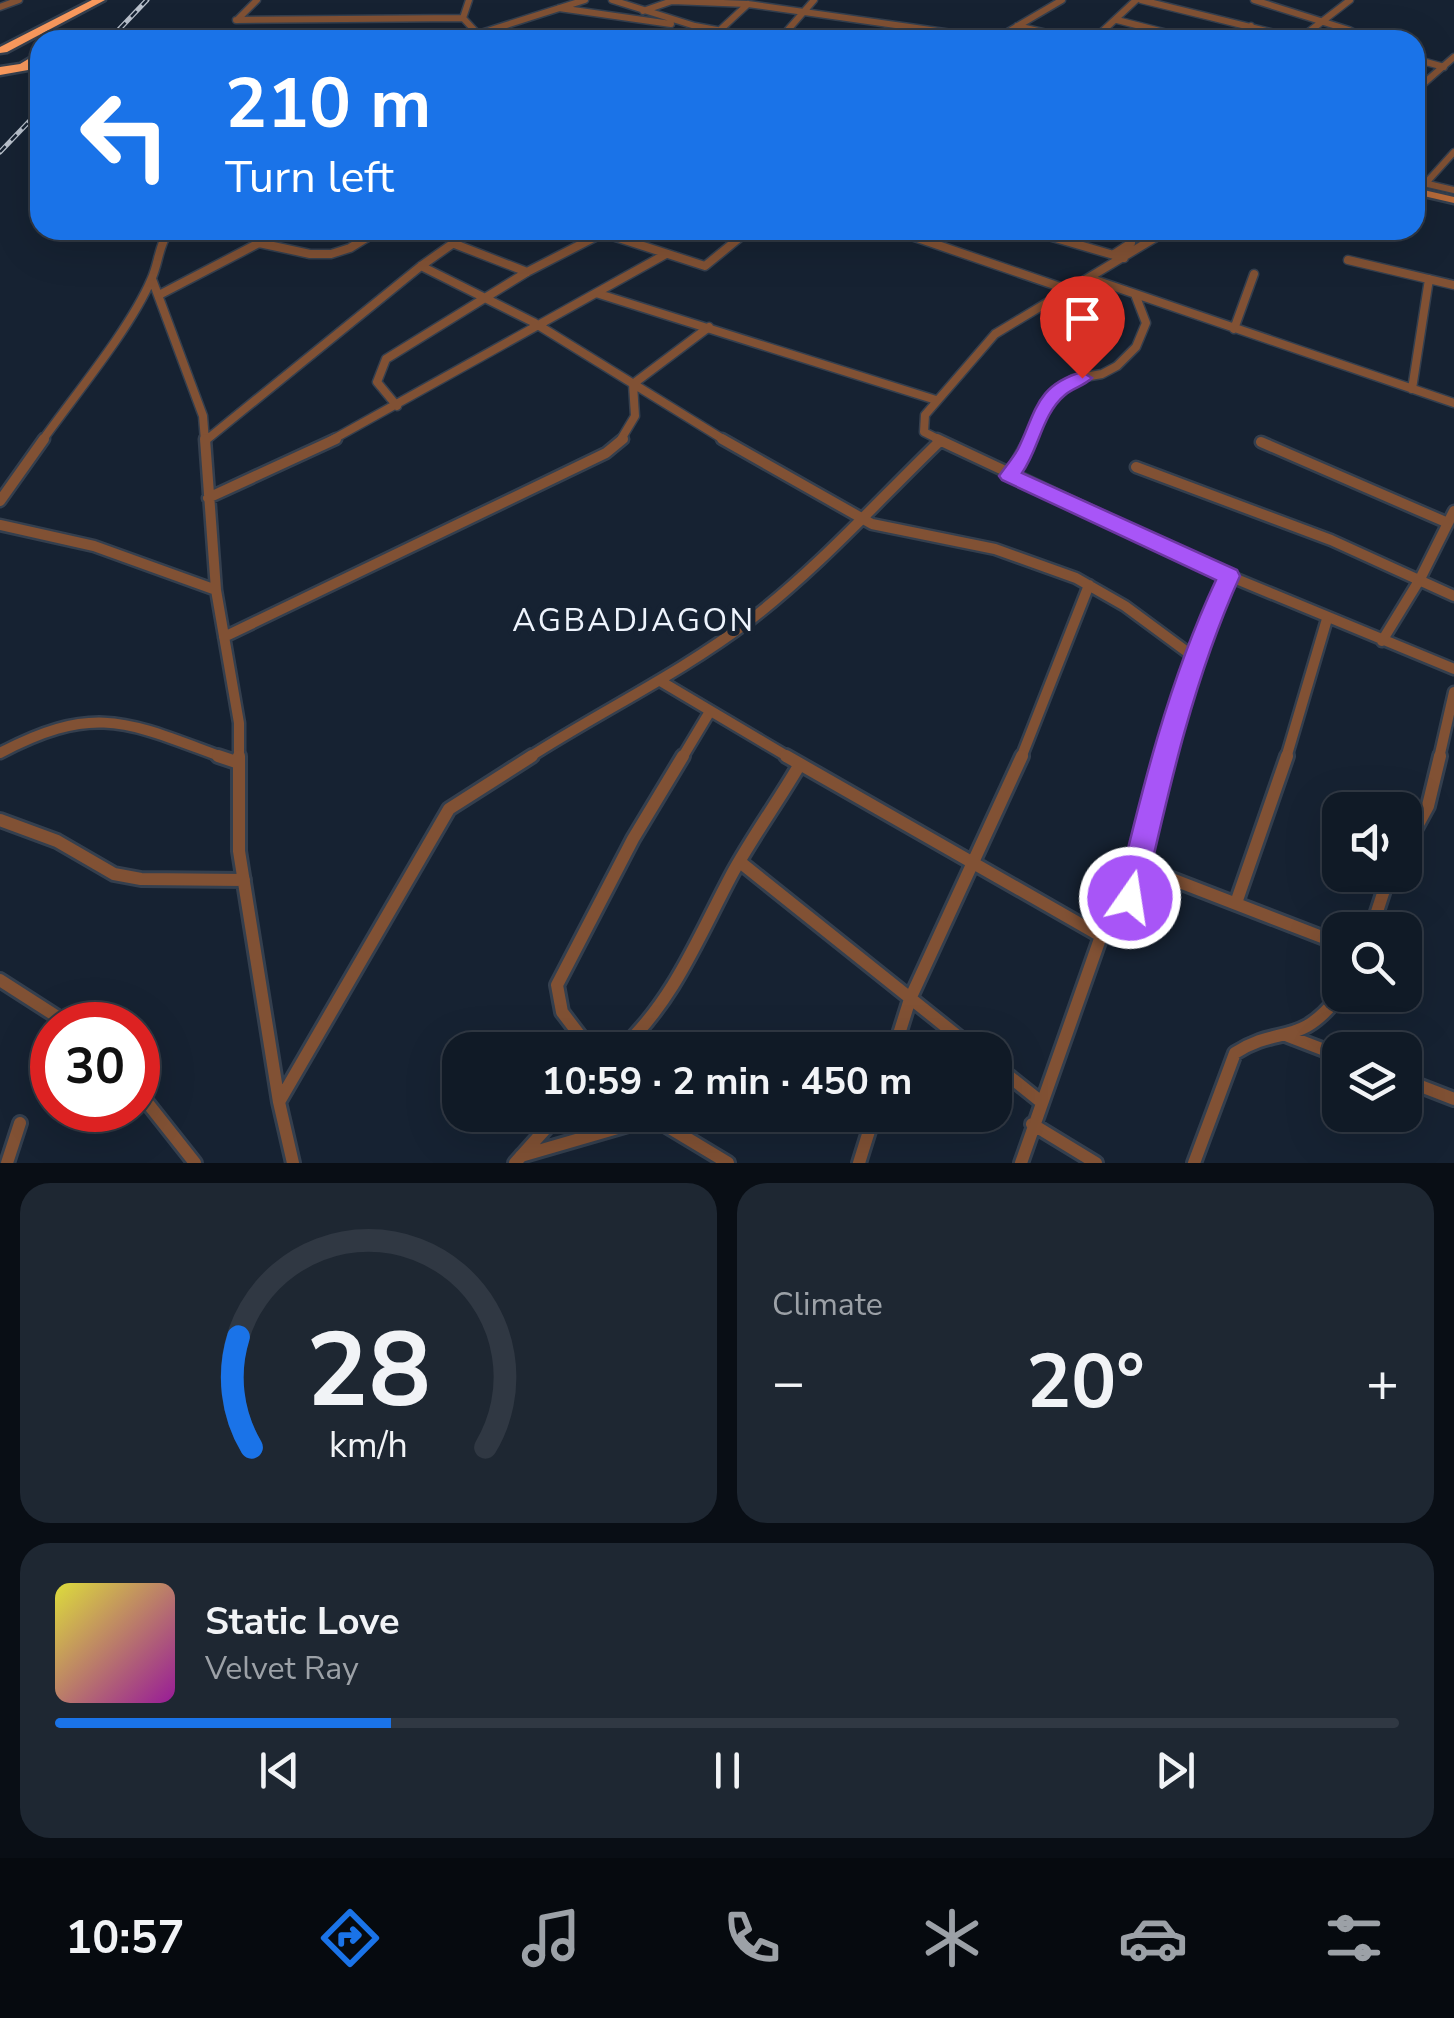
<!DOCTYPE html>
<html lang="en">
<head>
<meta charset="utf-8">
<style>
	:root { --surface:#101a26; --page:#1e2732; --text:#f1f3f6; --muted:#9ca1a7; --line:#303843; --accent:#1a73e8 }
	body { margin:0; font-family:"Nunito Sans",sans-serif; background:var(--page); color:var(--text); height:100vh; display:flex; flex-direction:column; font-size:38px; white-space:nowrap }
	* { box-sizing:border-box; margin:0 }
	p { font-size:32px; color:var(--muted) }
	.icon { flex:none; width:55px; height:55px; fill:none; stroke:currentColor; stroke-width:2; stroke-linecap:round; stroke-linejoin:round }
	.map { position:relative; height:1163px; overflow:hidden }
	.details { display:flex; flex-direction:column; gap:20px; padding:20px; background:#090e15; flex:1 }
	.details>* { flex:none }
	.banner { position:absolute; left:30px; top:30px; width:1395px; height:210px; border-radius:30px; box-shadow:0 10px 40px #0002,0 0 0 2px var(--line); background:#1a73e8; color:#fff; overflow:hidden }
	.tools { position:absolute; left:1322px; top:792px; display:grid; gap:20px }
	.tools a { display:grid; place-items:center; width:100px; height:100px; border-radius:20px; background:var(--surface); box-shadow:0 10px 40px #0002,0 0 0 2px var(--line); font-size:50px }
	.speed { position:absolute; left:30px; top:1002px; display:flex; gap:20px; font-size:50px; font-weight:700; text-align:center }
	.speed>* { display:grid; place-content:center; width:130px; height:130px; border-radius:50%; background:var(--surface); box-shadow:0 10px 40px #0002,0 0 0 2px var(--line); line-height:1 }
	.speed .limit { border:15px solid #d22; background:#fff; color:#111 }
	.pin { position:absolute; display:grid; place-items:center; width:85px; height:85px; color:#fff; margin:-102px -42px; border-radius:50% 50% 50% 0; rotate:-45deg; box-shadow:0 0 10px #0007 }
	.pin .icon { rotate:45deg }
	.me { position:absolute; width:110px; margin:-55px; rotate:13deg; stroke-linejoin:round; filter:drop-shadow(0 0 8px #0008) }
	.turn { display:flex; align-items:center; gap:35px; height:210px; padding:0 30px; font-size:45px }
	.turn .icon { width:130px; height:130px; stroke-width:2.5 }
	.turn b { display:block; font-size:70px; line-height:85px }
	.big { font-size:75px; font-weight:700; line-height:1.1 }
	.details .widget { flex:1; display:flex; flex-direction:column; justify-content:center; gap:15px; min-width:0; padding:0 35px; border-radius:30px; background:var(--page) }
	.details .dial { align-items:center; gap:0 }
	.dial svg { height:260px; overflow:visible; fill:none; stroke:var(--line); stroke-width:7; stroke-linecap:round; text-anchor:middle }
	.dial text { fill:var(--text); stroke:none }
	.song { display:flex; align-items:center; gap:30px }
	.cover { width:120px; height:120px; border-radius:15px; background:linear-gradient(135deg,hsl(60 70% 55%),hsl(300 70% 35%)) }
	.played { height:10px; border-radius:5px; background:linear-gradient(90deg,var(--accent) 25%,var(--line) 25%) }
	.keys { display:flex; justify-content:space-around; direction:ltr }
	.heat { display:flex; justify-content:space-between; align-items:center; font-size:55px; direction:ltr }
	.details .tiles { flex:1; display:grid; gap:20px; grid-template-columns:1fr 1fr }
	.widget:last-child { grid-column:span 2 }
	.trip { position:absolute; left:442px; top:1032px; width:570px; height:100px; border-radius:30px; background:var(--surface); box-shadow:0 10px 40px #0002,0 0 0 2px var(--line); font-weight:700; line-height:100px; text-align:center }
	.dock { display:flex; height:160px; justify-content:space-around; align-items:center; background:#060a0f; color:var(--muted) }
	.dock .icon { width:70px; height:70px }
	.dock .selected { color:var(--accent) }
	.dock b { font-size:45px; color:var(--text) }
	.map>svg:first-child { display:block }
	.lines { fill:none; stroke-linecap:round; stroke-linejoin:round }
	.street-far3-casing { stroke:#343f4e; stroke-width:9 }
	.street-far2-casing { stroke:#343f4e; stroke-width:11 }
	.street-far1-casing { stroke:#343f4e; stroke-width:15 }
	.street-casing { stroke:#343f4e; stroke-width:18 }
	.secondary-casing { stroke:#343f4e; stroke-width:5 }
	.highway-casing { stroke:#343f4e; stroke-width:5 }
	.street-far3 { stroke:#815134; stroke-width:6 }
	.street-far2 { stroke:#815134; stroke-width:8 }
	.street-far1 { stroke:#815134; stroke-width:10 }
	.street { stroke:#815134; stroke-width:12 }
	.secondary { fill:#b76b3a; fill-rule:evenodd }
	.highway { fill:#f9995d; fill-rule:evenodd }
	.rail-casing { stroke:#b9c1cc; stroke-width:5 }
	.rail { stroke:#162232; stroke-width:2.5; stroke-dasharray:8; stroke-linecap:butt }
	.route { fill:#a855f7; stroke:#6d37a1; stroke-width:2.5 }
	.labels { text-anchor:middle; stroke-width:10; stroke-linejoin:round; paint-order:stroke }
	.neighbourhood-label { font-size:32px; letter-spacing:2.5px; fill:#eef4fd; stroke:#162232 }
</style>
</head>
<body>
<div class="map">
<svg width="1454" height="1163" viewBox="0 0 1454 1163">
	<rect width="100%" height="100%" fill="#162232"/>
	<g class="lines">
		<defs>
			<path id="street-far3" d="M469,0L463,18L477,33
				M612,0L695,26L772,40
				M1141,0L1299,39
				M1254,0L1349,30L1368,40
				M0,7L19,0
				M559,8L671,24
				M643,11L672,1L748,4L994,39
				M236,20L463,18
				M237,20L257,0
				M1117,20L1195,40
				M1017,26L1076,40
				M720,30L748,4
				M459,40L585,0
				M779,40L814,0
				M994,40L1062,0
				M1093,40L1136,0
				M1238,40L1251,26
				M1298,40L1350,0
				M1415,59L1444,67
				M1415,91L1454,57
				M1415,181L1454,190
				M1426,183L1454,152"/>
			<path id="street-far2" d="M894,230L1069,290
				M1028,230L1124,258
				M600,232L705,266L749,230
				M452,243L527,272
				M1114,254L1131,243V230
				M1348,260L1454,285
				M421,266L533,322L726,441
				M1089,278L1454,403
				M152,279L203,416L205,441
				M596,293L936,400
				M159,295L259,243L310,254H331L350,248L379,230
				M1234,329L1254,274
				M1412,389L1429,279
				M397,406L377,382L386,359L527,272L603,233
				M42,441C74,396 130,329 151,280C159,263 158,247 169,230
				M205,441L421,266L472,230
				M330,441L666,254
				M620,441L635,416L633,384L709,327
				M942,441L924,432L925,415L995,334L1168,230
				M1029,441L1055,393L1073,379L1102,374L1117,366L1136,347L1146,323L1136,297"/>
			<path id="street-far1" d="M205,439L216,590L239,723V758
				M722,439L872,524L995,549L1076,578L1125,606L1194,657
				M937,439L1229,576L1454,669
				M1261,442L1448,523
				M1136,467L1331,540L1454,596
				M1009,476L1030,439
				M208,498L336,439
				M0,501L44,439
				M0,525L94,546L216,590
				M224,637L606,453L623,439
				M1382,641L1420,579L1454,511
				M662,682L790,758
				M0,753C97,702 129,723 225,758
				M528,758C601,711 679,674 749,621C818,568 877,502 939,442
				M682,758L709,713
				M1021,758L1089,585
				M1163,758L1191,667L1229,576
				M1286,758L1327,619
				M1439,758L1454,692"/>
			<path id="street" d="M218,756L239,763
				M239,756V851L279,1102L293,1163
				M800,764L1101,936
				M0,820L57,841L114,874L141,879L244,880
				M1405,848L1428,806L1440,756
				M740,862L975,1050
				M1138,866L1340,944
				M1236,903L1287,756
				M1371,930L1389,875
				M0,980L70,1025
				M1288,1036L1340,1056
				M591,1050L562,1012L557,985L633,839L683,756
				M620,1050C673,1002 698,938 731,876C752,837 778,802 800,764L786,756
				M894,1050L910,999L1022,756
				M995,1065L1040,1101
				M1405,1080L1454,1099
				M138,1091L195,1163
				M279,1102L449,809L532,756
				M650,1116L728,1163
				M1032,1124L1096,1163
				M521,1156L652,1118
				M7,1163L20,1123
				M515,1163L558,1115
				M859,1163L874,1115
				M1021,1163L1101,936L1124,916L1163,756
				M1194,1163L1235,1053C1280,1024 1298,1049 1340,995"/>
			<path id="secondary" d="M1415,188L1454,197V203L1415,194Z"/>
			<path id="highway" d="M92,0H105L7,52L0,53V47Z
				M40,52V61L28,70L0,75V67L20,64Z"/>
		</defs>
		<!-- street-far3 casing -->
		<use href="#street-far3" class="street-far3-casing"/>
		<!-- street-far2 casing -->
		<use href="#street-far2" class="street-far2-casing"/>
		<!-- street-far1 casing -->
		<use href="#street-far1" class="street-far1-casing"/>
		<!-- street casing -->
		<use href="#street" class="street-casing"/>
		<!-- secondary casing -->
		<use href="#secondary" class="secondary-casing"/>
		<!-- highway casing -->
		<use href="#highway" class="highway-casing"/>
		<!-- street-far3 -->
		<use href="#street-far3" class="street-far3"/>
		<!-- street-far2 -->
		<use href="#street-far2" class="street-far2"/>
		<!-- street-far1 -->
		<use href="#street-far1" class="street-far1"/>
		<!-- street -->
		<use href="#street" class="street"/>
		<!-- secondary -->
		<use href="#secondary" class="secondary"/>
		<!-- highway -->
		<use href="#highway" class="highway"/>
		<defs>
			<path id="rail" d="M109,40L147,0
				M0,152L40,110"/>
		</defs>
		<!-- rail casing -->
		<use href="#rail" class="rail-casing"/>
		<!-- rail -->
		<use href="#rail" class="rail"/>
	</g>
	<!-- route -->
	<path class="route" d="M1082,372L1092,378C1084,386 1073,388 1065,395C1042,414 1039,449 1022,473L1237,570L1240,576C1193,680 1169,788 1144,898L1140,907L1130,911L1120,907L1116,898C1142,789 1168,682 1216,580L1002,480L999,476C1005,467 1013,458 1018,449C1036,412 1036,385 1082,372Z"/>
	<g class="labels">
		<!-- neighbourhood labels -->
		<g class="neighbourhood-label">
			<text x="634" y="631">AGBADJAGON</text>
		</g>
	</g>
</svg>
<div class="tools">
<a><svg class="icon" aria-label="sound" viewBox="0 0 24 24"><path d="M4 9h4l5-4v14l-5-4H4zM17 9q2 3 0 6"/></svg></a>
<a><svg class="icon" aria-label="search" viewBox="0 0 24 24"><circle cx="10" cy="10" r="6"/><path d="M15 15l6 6"/></svg></a>
<a><svg class="icon" aria-label="layers" viewBox="0 0 24 24"><path d="M12 4l9 5-9 5-9-5zM3 14l9 5 9-5"/></svg></a>
</div>
<div class="speed"><div class="limit">30</div></div>
<div class="pin" style="left:1082px;top:378px;background:#d93025"><svg class="icon" aria-label="arrive" viewBox="0 0 24 24"><path d="M6 21V4h12l-3 4 3 4H6"/></svg></div>
<svg class="me" style="left:1130px;top:898px" viewBox="-20 -20 40 40"><circle r="17" fill="#a855f7" stroke="#fff" stroke-width="3"/><path d="M0-11L8 9 0 5-8 9z" fill="#fff"/></svg>
<div class="trip">10:59 · 2 min · 450 m</div>
<div class="banner">
<div class="turn"><svg class="icon" aria-label="left" viewBox="0 0 24 24"><path d="M17 20v-9H6M10 6l-5 5 5 5"/></svg><div><b>210 m</b>Turn left</div></div>
</div>
</div>
<section class="details">
<div class="tiles">
<div class="widget dial"><svg viewBox="0 0 100 80">
<path d="M14 69A42 42 0 1 1 86 69"/>
<path d="M14 69A42 42 0 0 1 10 35" stroke="#1a73e8"/>
<text x="50" y="56" font-size="32" font-weight="700">28</text>
<text x="50" y="72" font-size="11">km/h</text>
</svg></div>
<div class="widget"><p>Climate</p>
<div class="heat"><a>−</a><b class="big">20°</b><a>+</a></div>
</div>
<div class="widget">
<div class="song"><i class="cover"></i><div><b>Static Love</b><p>Velvet Ray</p></div></div>
<div class="played"></div>
<div class="keys"><svg class="icon" aria-label="previous" viewBox="0 0 24 24"><path d="M18 5L8 12l10 7zM5 5v14"/></svg><svg class="icon" aria-label="pause" viewBox="0 0 24 24"><path d="M8 5v14M16 5v14"/></svg><svg class="icon" aria-label="next" viewBox="0 0 24 24"><path d="M6 5l10 7-10 7zM19 5v14"/></svg></div>
</div>
</div>
</section>
<nav class="dock">
<b>10:57</b>
<svg class="icon selected" aria-label="directions" viewBox="0 0 24 24"><path d="M12 3l9 9-9 9-9-9zM9 14v-3h6M13 9l2 2-2 2"/></svg>
<svg class="icon" aria-label="music" viewBox="0 0 24 24"><path d="M9 18V5l10-2v13"/><circle cx="6" cy="18" r="3"/><circle cx="16" cy="16" r="3"/></svg>
<svg class="icon" aria-label="phone" viewBox="0 0 24 24"><path d="M5 4h4l2 5-3 2q2 4 5 5l2-3 5 2v4C11 20 4 13 5 4z"/></svg>
<svg class="icon" aria-label="climate" viewBox="0 0 24 24"><path d="M12 3v18M4 7l16 10M4 17L20 7"/></svg>
<svg class="icon" aria-label="car" viewBox="0 0 24 24"><path d="M5 17H2v-5l4-1 3-4h7l3 4 3 1v5h-3M9 17h6M6 11h13"/><circle cx="7" cy="17" r="2"/><circle cx="17" cy="17" r="2"/></svg>
<svg class="icon" aria-label="filters" viewBox="0 0 24 24"><path d="M4 7h16M4 17h16"/><circle cx="9" cy="7" r="2"/><circle cx="15" cy="17" r="2"/></svg>
</nav>
</body>
</html>
